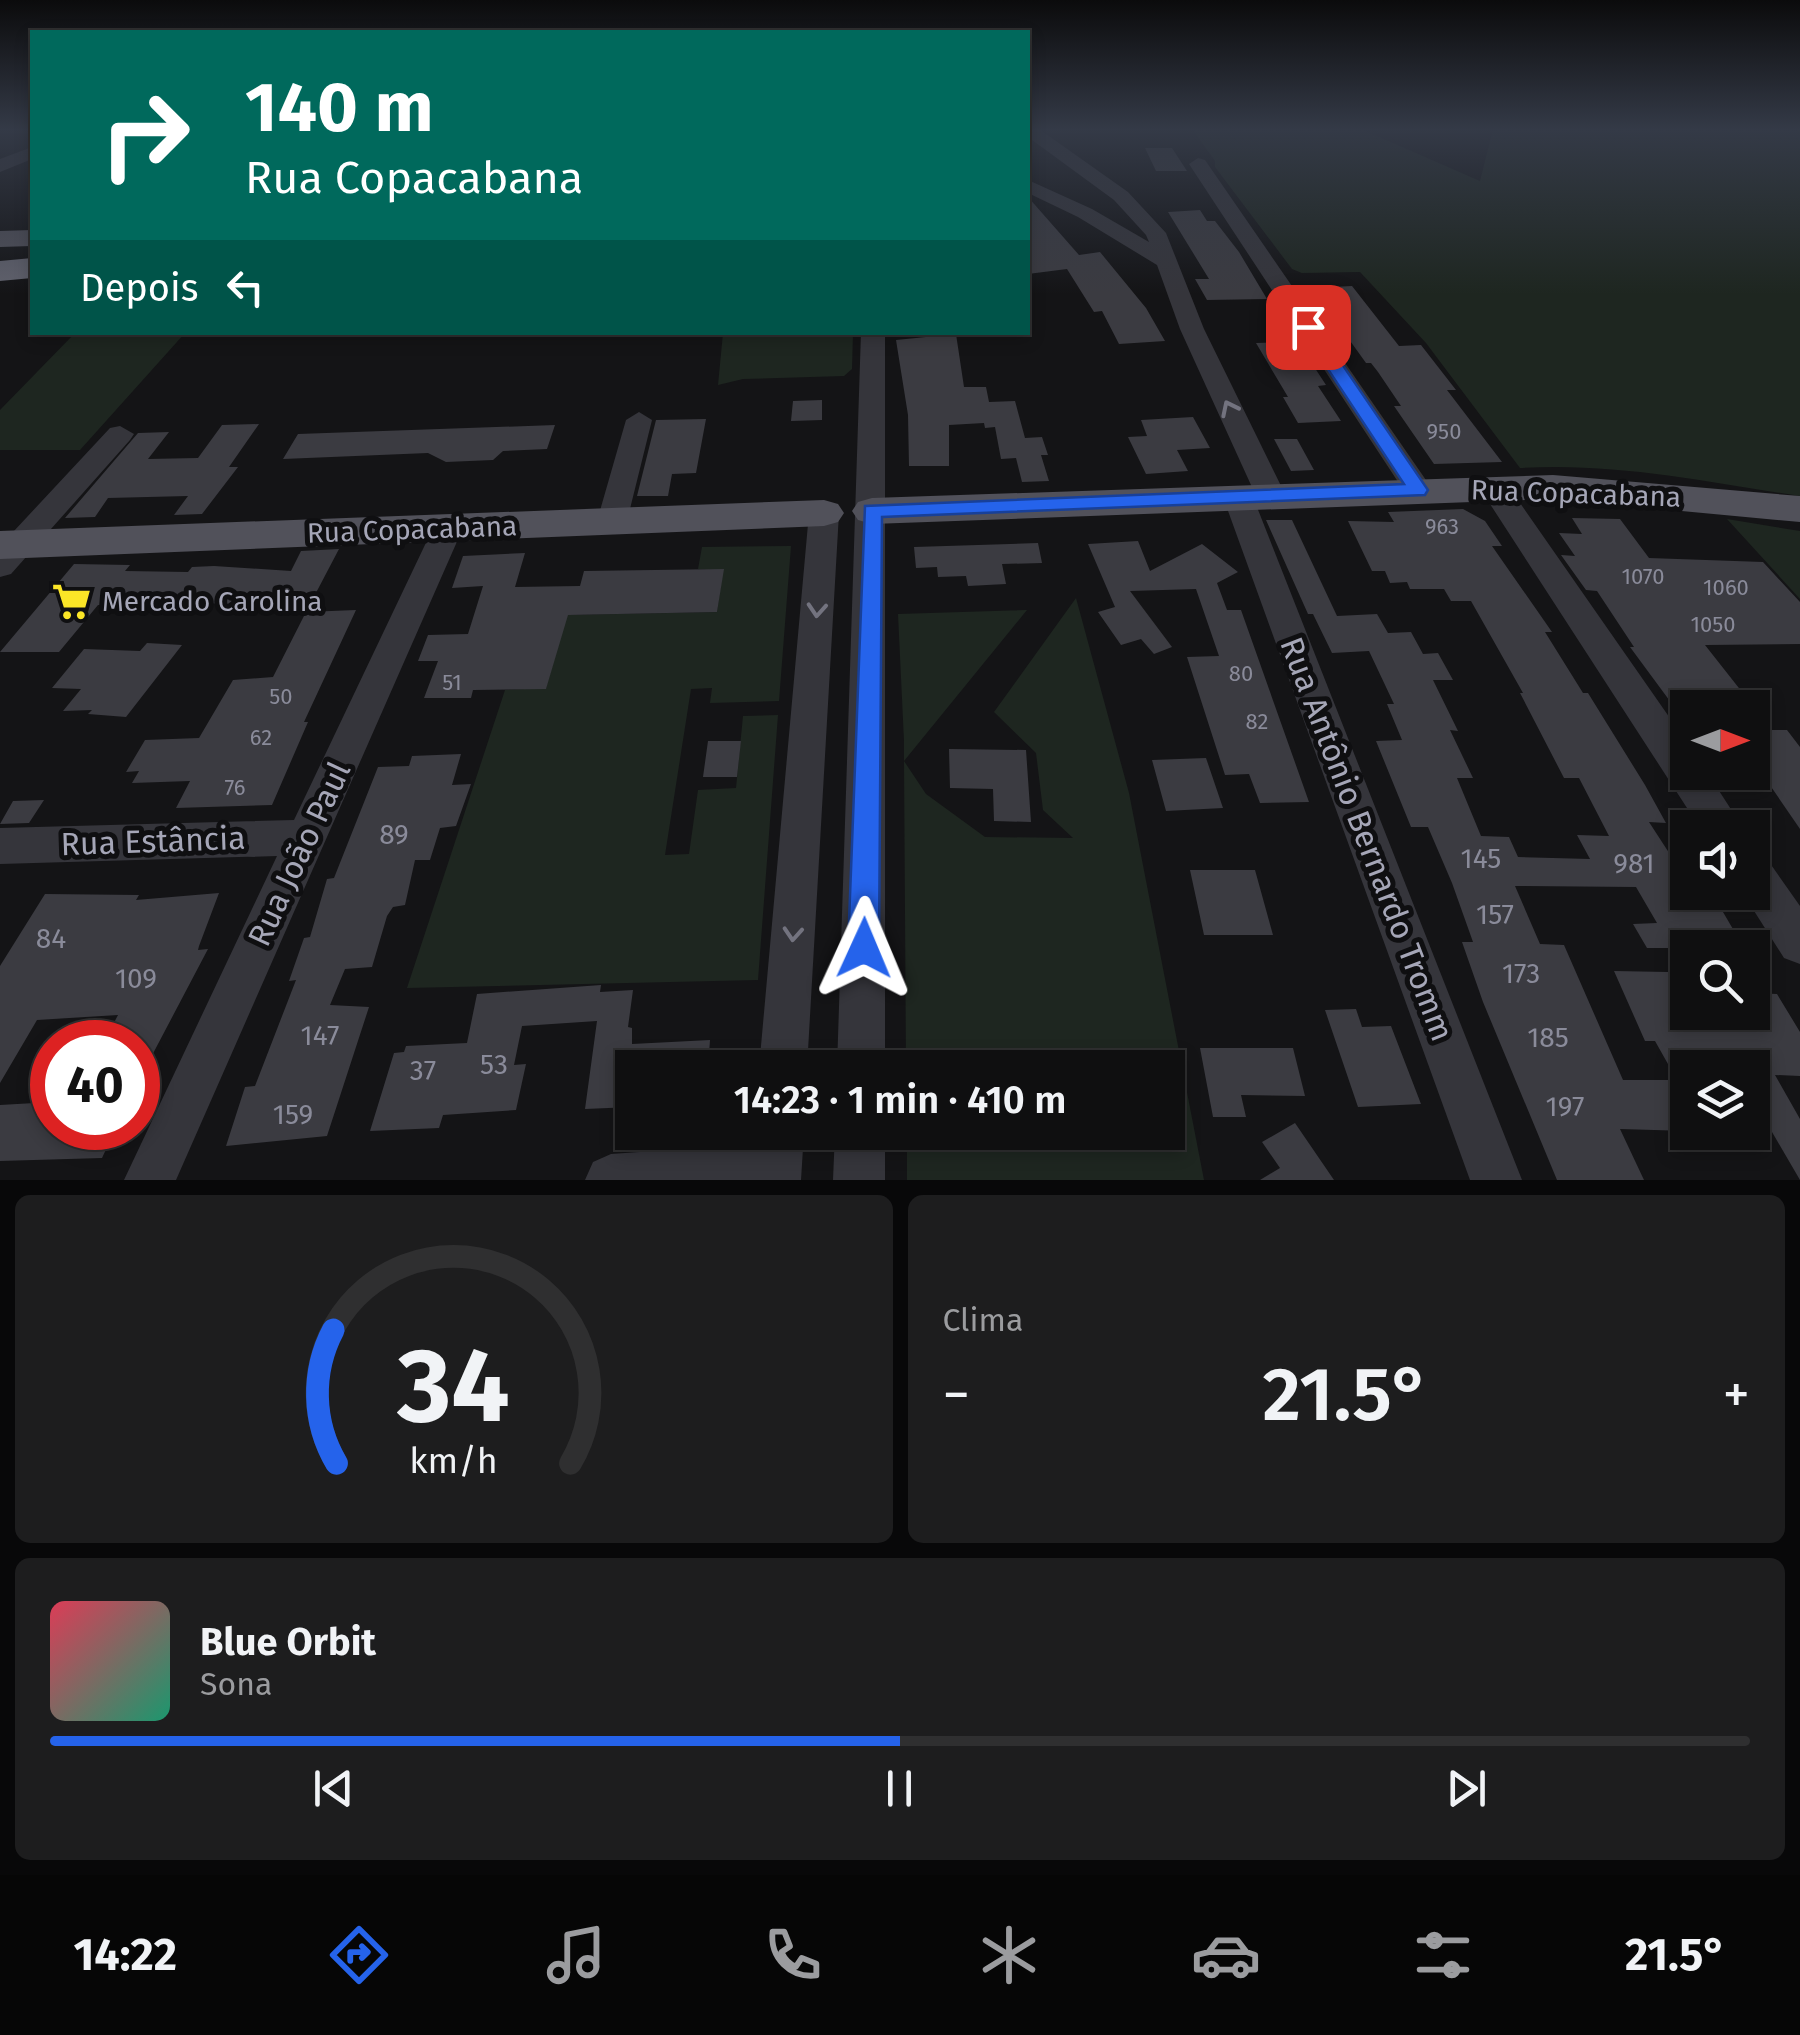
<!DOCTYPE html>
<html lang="pt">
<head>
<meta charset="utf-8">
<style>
	:root { --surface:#0f0f10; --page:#1d1d1e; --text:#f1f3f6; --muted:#9b9c9f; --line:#2f2f30; --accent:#2563eb }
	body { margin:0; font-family:"Fira Sans",sans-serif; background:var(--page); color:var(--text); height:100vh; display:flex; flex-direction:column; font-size:38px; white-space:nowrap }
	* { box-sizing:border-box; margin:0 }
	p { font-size:32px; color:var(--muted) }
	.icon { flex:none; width:55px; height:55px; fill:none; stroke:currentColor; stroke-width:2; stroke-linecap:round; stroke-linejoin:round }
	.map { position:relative; height:1180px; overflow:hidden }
	.sheet { display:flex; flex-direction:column; gap:15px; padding:15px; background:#080809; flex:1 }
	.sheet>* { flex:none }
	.hud { position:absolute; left:30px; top:30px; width:1000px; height:305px; border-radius:0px; box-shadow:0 5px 15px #0003,0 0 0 2px var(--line); background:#00695c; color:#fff; overflow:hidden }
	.needle { width:65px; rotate:90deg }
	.fabs { position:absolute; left:1670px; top:690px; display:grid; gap:20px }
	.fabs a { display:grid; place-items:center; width:100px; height:100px; border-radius:0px; background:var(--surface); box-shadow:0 5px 15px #0003,0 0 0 2px var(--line); font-size:50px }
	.speed { position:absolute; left:30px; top:1020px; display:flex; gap:20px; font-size:50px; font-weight:700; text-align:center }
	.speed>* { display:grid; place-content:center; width:130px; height:130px; border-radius:50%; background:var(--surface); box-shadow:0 5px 15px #0003,0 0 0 2px var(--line); line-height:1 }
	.speed .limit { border:15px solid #d22; background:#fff; color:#111 }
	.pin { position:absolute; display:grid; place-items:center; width:85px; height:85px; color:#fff; margin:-42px; border-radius:20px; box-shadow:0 5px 15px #0006 }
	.me { position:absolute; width:110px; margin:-55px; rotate:1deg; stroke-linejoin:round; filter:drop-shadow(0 0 8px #0008) }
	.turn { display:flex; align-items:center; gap:35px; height:210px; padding:0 50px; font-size:45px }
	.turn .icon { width:130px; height:130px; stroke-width:2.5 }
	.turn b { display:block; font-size:70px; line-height:85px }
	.then { display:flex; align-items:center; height:95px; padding:0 50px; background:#0003; gap:20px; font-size:38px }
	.big { font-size:75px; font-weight:600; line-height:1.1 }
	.sheet .widget { flex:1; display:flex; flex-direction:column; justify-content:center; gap:15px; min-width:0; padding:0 35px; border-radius:15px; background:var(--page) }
	.sheet .dial { align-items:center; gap:0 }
	.dial svg { height:260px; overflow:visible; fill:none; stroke:var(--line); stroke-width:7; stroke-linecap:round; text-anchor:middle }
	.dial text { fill:var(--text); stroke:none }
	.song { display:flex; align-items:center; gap:30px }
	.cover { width:120px; height:120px; border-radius:15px; background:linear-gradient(135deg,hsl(350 70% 55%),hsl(160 70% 35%)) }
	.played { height:10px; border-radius:5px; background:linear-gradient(90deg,var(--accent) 50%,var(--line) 50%) }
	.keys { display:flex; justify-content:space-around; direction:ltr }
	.heat { display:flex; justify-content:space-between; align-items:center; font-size:55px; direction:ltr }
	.sheet .tiles { flex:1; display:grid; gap:15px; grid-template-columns:1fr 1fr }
	.widget:last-child { grid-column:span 2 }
	.trip { position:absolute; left:615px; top:1050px; width:570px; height:100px; border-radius:0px; background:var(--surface); box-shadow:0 5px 15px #0003,0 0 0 2px var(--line); font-weight:600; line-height:100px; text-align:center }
	.tabs { display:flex; height:160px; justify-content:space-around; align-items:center; background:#060606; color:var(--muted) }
	.tabs .icon { width:70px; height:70px }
	.tabs .selected { color:var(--accent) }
	.tabs b { font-size:45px; color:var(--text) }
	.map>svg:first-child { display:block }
	.green { fill:#1e2620 }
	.building { fill:#3b3b41 }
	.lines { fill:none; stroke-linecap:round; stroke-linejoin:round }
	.minor { fill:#35353b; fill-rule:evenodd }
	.major { fill:#51515a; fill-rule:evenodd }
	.highway { fill:#60616c; fill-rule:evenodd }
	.oneway { stroke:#73737f }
	.route { fill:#2563eb; stroke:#184099; stroke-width:2.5 }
	.labels { text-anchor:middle; stroke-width:10; stroke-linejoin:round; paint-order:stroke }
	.number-label { font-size:22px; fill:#8a8b9a }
	.street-label { font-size:28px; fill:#a5a6b7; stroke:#0f0f11 }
	.poi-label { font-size:28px; fill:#a5a6b7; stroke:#0f0f11; text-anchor:start }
	.near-number-label { font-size:28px; fill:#8a8b9a }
	.near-street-label { font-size:32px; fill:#a5a6b7; stroke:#0f0f11 }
</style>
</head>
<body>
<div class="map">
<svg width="1800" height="1180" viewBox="0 0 1800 1180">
	<rect width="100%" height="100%" fill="#141416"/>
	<!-- green -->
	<path class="green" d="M1192,129H1361L1480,181L1493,129H1800V496C1707,482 1615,462 1520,468L1426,343L1360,272L1302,273L1292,269L1215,167V161Z
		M75,333H185L80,450H0V410Z
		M723,333H853L852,369L844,376L743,379L718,385Z
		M1727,519L1800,531V599Z
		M791,546L779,701L710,703L712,688L691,689L665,855L689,854L698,790L736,788L743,716L778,715L758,980L407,988L505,690L546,688L567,615L717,612L723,570L698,569L702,547Z
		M1076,598L1129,793L1204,1180H907V1133L1168,1132V1068L906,1067L904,761V741L898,614L1027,610L904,761L926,794L985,837L1073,838L1043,810L1036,753L994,712Z"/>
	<!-- building -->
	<path class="building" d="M1145,148H1172L1187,171H1156Z
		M1028,197L1079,255L1100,252L1146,308L1165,341L1119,344L1102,311L1094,312L1067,269L1028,274Z
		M1200,210L1207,221H1215L1239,252L1267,299L1207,300L1195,279H1209L1168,212Z
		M1352,286L1399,346L1421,345L1456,390H1447L1502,462L1434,464L1394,406H1401L1378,372L1371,363H1366L1312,288Z
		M956,334L964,387H986L989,402L1015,401L1025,438L1042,437L1048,455H1041L1049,481L1022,482L1016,458L1001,459L995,427L985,428L984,423L949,425V466H909L908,415L896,340Z
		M1284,342L1295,360L1309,359L1326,385L1318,386L1341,421L1298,423L1283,397H1288L1256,343Z
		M822,400V420L791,421L793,401Z
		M1193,417L1210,448L1177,450L1188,471L1146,474L1128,437L1147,436L1141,420Z
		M706,419L696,473L672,474L668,496H637L656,420Z
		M259,424L229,467H238L202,514L174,515L188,496L108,498L95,517L65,518L138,433L169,432L148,459L198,458L222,425Z
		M555,425L547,449L503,451L493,460L446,462L428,453L283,459L298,434Z
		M1274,439H1297L1314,470L1291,471Z
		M1463,509L1485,521L1502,546H1492L1552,632H1545L1583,693H1588L1645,785L1666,823L1649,822L1688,882V900H1716L1744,948H1647L1633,924L1657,923L1636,887L1515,886L1540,944L1564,945L1623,1080H1677L1655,1041H1645L1614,971L1668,972L1688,1012H1752V993L1777,994L1800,1032V1076L1775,1075L1800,1119V1180L1772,1132H1752V1068H1688V1131L1620,1129L1644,1180H1557L1483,1002L1462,942H1473L1452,883L1428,827H1411L1376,741L1402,740L1387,704H1394L1369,651L1332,653L1313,614H1308L1266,520H1292L1337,616L1377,614L1388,633L1411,632L1423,654L1438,653L1453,680H1433L1458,731L1450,730L1473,778H1457L1481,836L1509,837L1518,857L1590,859L1577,835L1609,836L1579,778H1564L1520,693H1523L1471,601H1451L1444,589H1410L1407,582L1390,583L1385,571H1372L1348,521L1394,522L1388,512Z
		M1572,518L1620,519L1649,558L1763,562L1800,602V644L1705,645L1772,730H1787L1800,747V829L1752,759V708H1675L1630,647H1634L1597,591L1586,590L1561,555L1575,556L1559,533L1582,534Z
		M1138,541L1150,571L1202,544L1238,572L1217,583L1227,610H1241L1309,802L1260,803L1249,774L1225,775L1187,657L1219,656L1196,589L1130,591L1172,647L1154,654L1141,639L1121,645L1098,612L1115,607L1088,544Z
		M1038,543L1042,563L1002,564L1006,584L968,586L966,576L938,577L937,567L916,568L914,547Z
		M339,549L307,610L261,611L264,606L142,600L137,606L98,605L59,652H0L74,564L130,565L125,571L188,572L192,567L214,566L291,571L301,551Z
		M525,553L515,587L580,586L584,571L724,569L717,612L568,615L546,689L473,690L471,698H424L438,661H418L428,635L468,634L483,586L452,588L463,556Z
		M356,610L304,722H308L272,805L176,808L190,781L132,783L139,771L126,772L145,740L199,738L233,680L273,677L306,612Z
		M147,643L182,645L126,717L88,714L92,710L63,711L81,689L52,688L84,649L140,651Z
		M708,741H741L737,777H703Z
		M949,749L1026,750L1031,822L994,821L993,789L950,788Z
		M461,754L452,785L471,784L456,826L440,828L430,860H415L405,905L393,907L387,916L372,967L345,969L330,1005L369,1007L327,1136L226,1146L245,1087L255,1086L296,980L289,981L304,938L310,937L327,879L334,878L378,767L409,766L412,756Z
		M1206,758L1223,808L1166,811L1152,760Z
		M44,800L29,823L0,824L13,801Z
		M1190,870H1255L1273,935H1204Z
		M219,893L199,946L198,950L208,949L138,1082V1042H104L118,1015L37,1020L0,1083V966L45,894L139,895L136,900Z
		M601,985L600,992L633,990L628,1027L632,1028V1044L710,1040L708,1068H632V1107L585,1109L597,1021L522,1026L514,1065L526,1064L516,1110L443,1115L439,1128L370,1131L394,1053L404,1052L406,1046L467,1043L477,994Z
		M1356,1009L1362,1027L1391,1026L1421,1104L1358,1107L1325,1010Z
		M1200,1048H1293L1305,1096L1241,1095L1246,1117H1213Z
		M52,1102V1128H116L102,1158L0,1161V1105Z
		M1295,1123L1334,1180H1260L1280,1168L1262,1142Z"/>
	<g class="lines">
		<!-- minor -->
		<path class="minor" d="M1028,129H1039L1128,192L1166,233L1204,329L1286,496L1281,503H1261L1256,496L1180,329L1157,265L1078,217L1028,193V180L1092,209L1149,242L1146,235L1114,200L1028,137Z
			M32,147V159L0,172V159Z
			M1198,158L1205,160L1428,483L1433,490L1428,497H1408L1189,164Z
			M861,332H885V1068H837Z
			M639,412L652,420L627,521L623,528H601L597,521L626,420Z
			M120,426L134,434L130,440L11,574L0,577V546L110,428Z
			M1494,478L1504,480L1688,744V772H1707L1743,828H1700L1479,487L1484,480Z
			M1238,488L1248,490L1253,497L1522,1180H1470L1223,497L1228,490Z
			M824,503L835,506L839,513L807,1068H759L809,513L813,506Z
			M448,518L459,521L463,528L176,1180H124L277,856L0,864V828L294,820L433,528L437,521Z
			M1752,853L1767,859L1800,906V964L1784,958L1742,892H1752Z
			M754,1132H804L801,1180H585L593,1162L611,1154L753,1144Z
			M835,1132H885V1180H833Z"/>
		<!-- major -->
		<path class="major" d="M32,230V246L0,247V231Z
			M1553,475L1800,496V522L1553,499L872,524L858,520L852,511L858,502L872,498Z
			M824,500L838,504L844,513L838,522L824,526L0,559V531Z"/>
		<!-- highway -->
		<path class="highway" d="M32,258V278L0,281V261Z"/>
	</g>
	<!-- one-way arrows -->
	<defs><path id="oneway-chevron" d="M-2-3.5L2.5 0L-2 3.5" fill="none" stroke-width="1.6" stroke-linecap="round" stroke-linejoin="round" transform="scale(2.5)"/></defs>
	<g class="oneway">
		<use href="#oneway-chevron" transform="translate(1229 408) rotate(-116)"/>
		<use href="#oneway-chevron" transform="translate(817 610) rotate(94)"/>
		<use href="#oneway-chevron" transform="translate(793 934) rotate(94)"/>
	</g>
	<!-- sky -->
	<linearGradient id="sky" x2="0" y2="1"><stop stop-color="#0b0b0c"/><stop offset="0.44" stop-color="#343a47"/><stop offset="1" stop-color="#343a47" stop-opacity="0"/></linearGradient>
	<rect width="1800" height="294" fill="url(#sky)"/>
	<!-- route -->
	<path class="route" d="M1302,323H1314L1428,490L1425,495L882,517L879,948L874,959L864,963L853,959L848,948L865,506L1404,484L1300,327Z"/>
	<!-- icons -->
	<defs>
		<symbol id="supermarket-bare" viewBox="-9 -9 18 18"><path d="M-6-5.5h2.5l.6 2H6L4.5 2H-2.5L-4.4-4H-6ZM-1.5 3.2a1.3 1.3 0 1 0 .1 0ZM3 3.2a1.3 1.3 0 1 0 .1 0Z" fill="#fbe527" stroke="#0f0f11" stroke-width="2.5" paint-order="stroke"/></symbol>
	</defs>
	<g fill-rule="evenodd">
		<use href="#supermarket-bare" x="44" y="574" width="55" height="55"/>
	</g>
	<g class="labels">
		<!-- number labels -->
		<g class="number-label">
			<text x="1444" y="439">950</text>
			<text x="1442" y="534">963</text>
			<text x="1643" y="584">1070</text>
			<text x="1726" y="595">1060</text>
			<text x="1713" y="632">1050</text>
			<text x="1241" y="681">80</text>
			<text x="452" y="690">51</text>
			<text x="281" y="704">50</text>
			<text x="1257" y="729">82</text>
			<text x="261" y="745">62</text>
			<text x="235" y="795">76</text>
		</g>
		<!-- street labels -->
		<g class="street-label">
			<text transform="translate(1576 493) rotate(2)" y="10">Rua Copacabana</text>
			<text transform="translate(412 529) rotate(-2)" y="10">Rua Copacabana</text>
		</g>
		<!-- poi labels -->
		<g class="poi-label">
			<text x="102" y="611">Mercado Carolina</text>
		</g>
		<!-- near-number labels -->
		<g class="near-number-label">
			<text x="394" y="844">89</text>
			<text x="1481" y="868">145</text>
			<text x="1634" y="873">981</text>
			<text x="1495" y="924">157</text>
			<text x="51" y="948">84</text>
			<text x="1521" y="983">173</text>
			<text x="136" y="988">109</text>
			<text x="320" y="1045">147</text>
			<text x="1548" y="1047">185</text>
			<text x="494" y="1074">53</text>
			<text x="423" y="1080">37</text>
			<text x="1565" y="1116">197</text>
			<text x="293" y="1124">159</text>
		</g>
		<!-- near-street labels -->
		<g class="near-street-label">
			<text transform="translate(1367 839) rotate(69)" y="11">Rua Antônio Bernardo Tromm</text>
			<text transform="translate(153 841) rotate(-2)" y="11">Rua Estância</text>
			<text transform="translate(299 854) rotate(-65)" y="11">Rua João Paul</text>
		</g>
	</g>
</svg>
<div class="fabs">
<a><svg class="needle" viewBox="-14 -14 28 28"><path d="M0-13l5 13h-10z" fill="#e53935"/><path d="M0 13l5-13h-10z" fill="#9b9c9f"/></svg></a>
<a><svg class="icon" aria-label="sound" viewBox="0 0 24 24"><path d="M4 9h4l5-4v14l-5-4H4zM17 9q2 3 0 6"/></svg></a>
<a><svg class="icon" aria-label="search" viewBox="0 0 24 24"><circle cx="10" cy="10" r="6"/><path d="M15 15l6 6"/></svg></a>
<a><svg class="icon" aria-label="layers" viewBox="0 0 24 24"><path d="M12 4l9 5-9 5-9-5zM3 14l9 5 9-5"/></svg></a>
</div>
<div class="speed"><div class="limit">40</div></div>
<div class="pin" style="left:1308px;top:327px;background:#d93025"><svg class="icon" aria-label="arrive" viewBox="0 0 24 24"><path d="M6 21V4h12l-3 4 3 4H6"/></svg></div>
<svg class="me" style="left:864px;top:948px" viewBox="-20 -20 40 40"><path d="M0-17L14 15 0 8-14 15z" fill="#2563eb" stroke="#fff" stroke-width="4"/></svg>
<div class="trip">14:23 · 1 min · 410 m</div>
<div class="hud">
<div class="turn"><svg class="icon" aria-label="right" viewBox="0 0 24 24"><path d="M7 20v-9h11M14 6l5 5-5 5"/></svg><div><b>140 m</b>Rua Copacabana</div></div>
<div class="then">Depois<svg class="icon" aria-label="left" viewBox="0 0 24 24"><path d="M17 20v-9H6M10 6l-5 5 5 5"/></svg></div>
</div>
</div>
<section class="sheet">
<div class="tiles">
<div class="widget dial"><svg viewBox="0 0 100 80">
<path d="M14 69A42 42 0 1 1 86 69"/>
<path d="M14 69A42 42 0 0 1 13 28" stroke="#2563eb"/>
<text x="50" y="56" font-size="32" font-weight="700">34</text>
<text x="50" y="72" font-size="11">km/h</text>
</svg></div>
<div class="widget"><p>Clima</p>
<div class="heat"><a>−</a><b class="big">21.5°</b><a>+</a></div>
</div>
<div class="widget">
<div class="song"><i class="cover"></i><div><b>Blue Orbit</b><p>Sona</p></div></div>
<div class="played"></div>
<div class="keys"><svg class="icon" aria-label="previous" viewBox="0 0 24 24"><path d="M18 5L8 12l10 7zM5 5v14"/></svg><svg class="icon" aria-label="pause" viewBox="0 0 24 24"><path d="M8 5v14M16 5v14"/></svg><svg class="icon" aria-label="next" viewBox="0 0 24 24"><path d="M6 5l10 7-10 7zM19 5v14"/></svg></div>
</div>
</div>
</section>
<nav class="tabs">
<b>14:22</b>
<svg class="icon selected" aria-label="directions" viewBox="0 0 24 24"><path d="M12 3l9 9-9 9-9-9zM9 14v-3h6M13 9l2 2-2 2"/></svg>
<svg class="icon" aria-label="music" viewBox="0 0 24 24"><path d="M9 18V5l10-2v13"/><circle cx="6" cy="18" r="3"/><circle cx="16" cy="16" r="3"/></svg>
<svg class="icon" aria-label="phone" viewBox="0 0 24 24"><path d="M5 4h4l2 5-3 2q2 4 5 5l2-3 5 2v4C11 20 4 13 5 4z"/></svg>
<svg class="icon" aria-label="climate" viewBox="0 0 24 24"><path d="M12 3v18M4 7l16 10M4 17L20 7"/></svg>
<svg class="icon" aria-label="car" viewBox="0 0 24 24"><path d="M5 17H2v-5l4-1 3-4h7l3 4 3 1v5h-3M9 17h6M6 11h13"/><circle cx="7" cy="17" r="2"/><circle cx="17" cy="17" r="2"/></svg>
<svg class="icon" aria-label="filters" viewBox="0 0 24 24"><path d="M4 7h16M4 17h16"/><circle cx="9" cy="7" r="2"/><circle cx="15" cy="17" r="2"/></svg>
<b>21.5°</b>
</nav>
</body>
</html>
